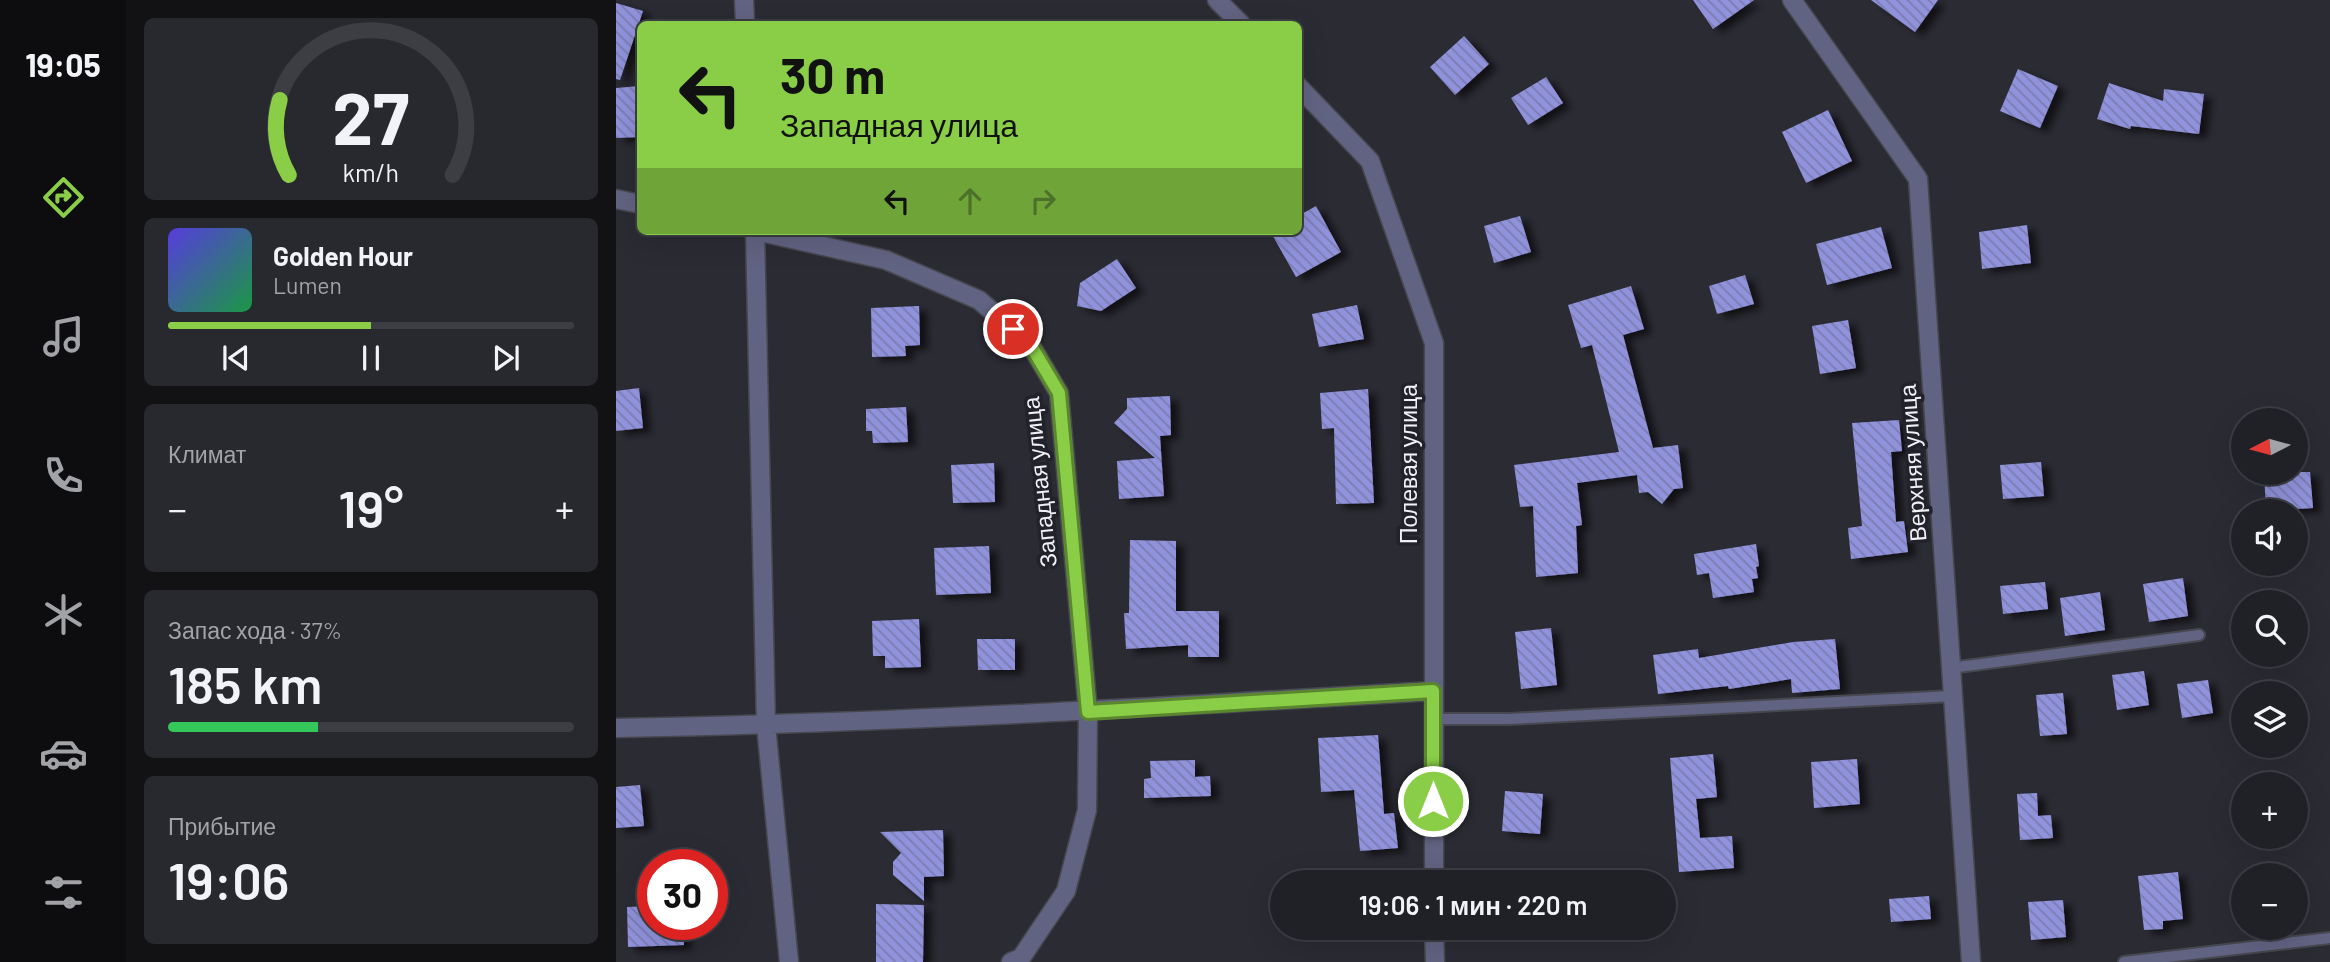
<!DOCTYPE html>
<html lang="ru">
<head>
<meta charset="utf-8">
<style>
	:root { --surface:#202027; --page:#28282f; --text:#f1f3f6; --muted:#a2a3a7; --line:#3d3e44; --accent:#8ace47 }
	body { margin:0; font-family:Barlow,sans-serif; background:var(--page); color:var(--text); height:100vh; display:flex; flex-direction:column; font-size:26px; white-space:nowrap }
	* { box-sizing:border-box; margin:0 }
	p { font-size:23px; color:var(--muted) }
	.icon { flex:none; width:38px; height:38px; fill:none; stroke:currentColor; stroke-width:2; stroke-linecap:round; stroke-linejoin:round }
	.map { position:relative; flex:1; overflow:hidden }
	.panel { display:flex; flex-direction:column; gap:18px; padding:18px; background:#121215; width:490px }
	.panel>* { flex:none }
	.guide { position:absolute; left:21px; top:21px; width:665px; height:214px; border-radius:10px; box-shadow:0 7px 28px #0002,0 0 0 2px var(--line); background:#8ace47; color:#111; overflow:hidden }
	.needle { width:46px; rotate:264deg }
	.tools { position:absolute; left:1615px; top:408px; display:grid; gap:14px }
	.tools a { display:grid; place-items:center; width:77px; height:77px; border-radius:50%; background:var(--surface); box-shadow:0 7px 28px #0002,0 0 0 2px var(--line); font-size:35px }
	.speed { position:absolute; left:21px; top:849px; display:flex; gap:14px; font-size:35px; font-weight:700; text-align:center }
	.speed>* { display:grid; place-content:center; width:91px; height:91px; border-radius:50%; background:var(--surface); box-shadow:0 7px 28px #0002,0 0 0 2px var(--line); line-height:1 }
	.speed .limit { border:10px solid #d22; background:#fff; color:#111 }
	.pin { position:absolute; display:grid; place-items:center; width:60px; height:60px; color:#fff; margin:-30px; border:4px solid #fff; border-radius:50%; box-shadow:0 2px 7px #0007 }
	.me { position:absolute; width:77px; margin:-38px; rotate:0deg; stroke-linejoin:round; filter:drop-shadow(0 0 5px #0008) }
	.turn { display:flex; align-items:center; gap:24px; height:147px; padding:0 28px; font-size:32px }
	.turn .icon { width:91px; height:91px; stroke-width:2.5 }
	.turn b { display:block; font-size:49px; line-height:60px }
	.lanes { display:flex; align-items:center; height:66px; padding:0 28px; background:#0003; justify-content:center; gap:35px; direction:ltr }
	.lanes .off { opacity:.35 }
	.big { font-size:52px; font-weight:600; line-height:1.1 }
	.panel .tile { flex:1; display:flex; flex-direction:column; justify-content:center; gap:10px; min-width:0; padding:0 24px; border-radius:10px; background:var(--page) }
	.panel .dial { align-items:center; gap:0 }
	.dial svg { height:182px; overflow:visible; fill:none; stroke:var(--line); stroke-width:7; stroke-linecap:round; text-anchor:middle }
	.dial text { fill:var(--text); stroke:none }
	.song { display:flex; align-items:center; gap:21px }
	.cover { width:84px; height:84px; border-radius:10px; background:linear-gradient(135deg,hsl(250 70% 55%),hsl(140 70% 35%)) }
	.played { height:7px; border-radius:4px; background:linear-gradient(90deg,var(--accent) 50%,var(--line) 50%) }
	.keys { display:flex; justify-content:space-around; direction:ltr }
	.heat { display:flex; justify-content:space-between; align-items:center; font-size:38px; direction:ltr }
	.charge { height:10px; border-radius:5px; background:linear-gradient(90deg,#34c759 37%,var(--line) 0) }
	.trip { position:absolute; left:654px; top:870px; width:406px; height:70px; border-radius:35px; background:var(--surface); box-shadow:0 7px 28px #0002,0 0 0 2px var(--line); font-weight:600; line-height:70px; text-align:center }
	main { display:flex; flex:1; min-height:0 }
	.tabs { display:flex; flex-direction:column; width:126px; justify-content:space-around; align-items:center; background:#0d0d10; color:var(--muted) }
	.tabs .icon { width:49px; height:49px }
	.tabs .selected { color:var(--accent) }
	.tabs b { font-size:32px; color:var(--text) }
	.map>svg:first-child { display:block }
	.building { fill:url(#building-back-hatch); filter:url(#shadow) }
	.lines { fill:none; stroke-linecap:round; stroke-linejoin:round }
	.lane-casing { stroke:#47474f; stroke-width:14 }
	.street-casing { stroke:#47474f; stroke-width:21 }
	.lane { stroke:#616382; stroke-width:10 }
	.street { stroke:#616382; stroke-width:18 }
	.route-casing { stroke:#5a862e; stroke-width:18 }
	.route { stroke:#8ace47; stroke-width:12 }
	.labels { text-anchor:middle; stroke-width:7; stroke-linejoin:round; paint-order:stroke }
	.street-label { font-size:23px; fill:#f0f0f6; stroke:#21222a }
</style>
</head>
<body>
<main>
<nav class="tabs">
<b>19:05</b>
<svg class="icon selected" aria-label="directions" viewBox="0 0 24 24"><path d="M12 3l9 9-9 9-9-9zM9 14v-3h6M13 9l2 2-2 2"/></svg>
<svg class="icon" aria-label="music" viewBox="0 0 24 24"><path d="M9 18V5l10-2v13"/><circle cx="6" cy="18" r="3"/><circle cx="16" cy="16" r="3"/></svg>
<svg class="icon" aria-label="phone" viewBox="0 0 24 24"><path d="M5 4h4l2 5-3 2q2 4 5 5l2-3 5 2v4C11 20 4 13 5 4z"/></svg>
<svg class="icon" aria-label="climate" viewBox="0 0 24 24"><path d="M12 3v18M4 7l16 10M4 17L20 7"/></svg>
<svg class="icon" aria-label="car" viewBox="0 0 24 24"><path d="M5 17H2v-5l4-1 3-4h7l3 4 3 1v5h-3M9 17h6M6 11h13"/><circle cx="7" cy="17" r="2"/><circle cx="17" cy="17" r="2"/></svg>
<svg class="icon" aria-label="filters" viewBox="0 0 24 24"><path d="M4 7h16M4 17h16"/><circle cx="9" cy="7" r="2"/><circle cx="15" cy="17" r="2"/></svg>
</nav>
<section class="panel">
<div class="tile dial"><svg viewBox="0 0 100 80">
<path d="M14 69A42 42 0 1 1 86 69"/>
<path d="M14 69A42 42 0 0 1 10 36" stroke="#8ace47"/>
<text x="50" y="56" font-size="32" font-weight="700">27</text>
<text x="50" y="72" font-size="11">km/h</text>
</svg></div>
<div class="tile">
<div class="song"><i class="cover"></i><div><b>Golden Hour</b><p>Lumen</p></div></div>
<div class="played"></div>
<div class="keys"><svg class="icon" aria-label="previous" viewBox="0 0 24 24"><path d="M18 5L8 12l10 7zM5 5v14"/></svg><svg class="icon" aria-label="pause" viewBox="0 0 24 24"><path d="M8 5v14M16 5v14"/></svg><svg class="icon" aria-label="next" viewBox="0 0 24 24"><path d="M6 5l10 7-10 7zM19 5v14"/></svg></div>
</div>
<div class="tile"><p>Климат</p>
<div class="heat"><a>−</a><b class="big">19°</b><a>+</a></div>
</div>
<div class="tile"><p>Запас хода · 37%</p><b class="big">185 km</b><div class="charge"></div></div>
<div class="tile"><p>Прибытие</p><b class="big">19:06</b></div>
</section>
<div class="map">
<svg width="1714" height="962" viewBox="0 0 1714 962">
	<defs>
		<pattern id="building-back-hatch" width="6" height="6" patternUnits="userSpaceOnUse" patternTransform="scale(1.75)"><rect width="6" height="6" fill="#9092dc"/><path d="M-1 5l2 2M0 0l6 6M5-1l2 2" fill="none" stroke="#7a7cb0"/></pattern>
		<filter id="shadow"><feDropShadow dx="8" dy="4.5" stdDeviation="3.5" flood-color="#0009"/></filter>
	</defs>
	<rect width="100%" height="100%" fill="#2b2b34"/>
	<!-- building -->
	<path class="building" d="M1077,0H1138L1097,29Z
		M1255,0H1322L1299,32Z
		M0,3L27,11L4,80L0,79Z
		M848,36L873,64L839,95L814,67Z
		M1402,69L1442,86L1424,128L1384,111Z
		M930,77L947,103L912,125L895,98Z
		M1493,83L1547,101L1548,89L1588,94L1583,134L1515,126L1514,129L1481,119Z
		M24,86V137L0,138V88Z
		M1212,110L1236,161L1190,183L1166,132Z
		M700,206L725,252L680,277L654,231H682V216Z
		M904,216L915,252L878,263L868,226Z
		M1411,225L1415,263L1366,269L1363,232Z
		M1265,227L1276,268L1211,285L1200,244Z
		M501,259L520,288L485,311L461,306L464,283Z
		M1129,275L1138,304L1101,314L1093,286Z
		M1015,286L1028,329L1007,335L1037,448L1062,445L1067,488L1058,489L1046,504L1032,492L1023,493L1021,475L961,483L966,525L960,526L962,573L920,577L917,506L904,507L898,465L1003,452L976,345L965,348L952,305Z
		M741,305L748,339L703,347L696,314Z
		M303,306L304,345L289,346L290,356L256,357L255,308Z
		M1232,320L1240,368L1204,374L1196,326Z
		M23,388L27,428L0,431V391Z
		M752,389L758,503L720,504L718,428L706,429L704,393Z
		M554,396L555,435L544,436L548,496L503,499L501,461L539,458L498,423L511,409V398Z
		M290,407L292,442L257,443L256,431H250V409Z
		M1283,420L1286,451L1275,452L1280,522L1288,521L1292,552L1235,559L1232,528L1246,526L1236,423Z
		M1425,462L1428,496L1387,499L1384,465Z
		M378,463L379,502L337,503L335,465Z
		M1648,472H1694L1697,508L1650,511Z
		M514,540L560,541V611H603V657H572V645L510,649L508,613H513Z
		M1140,544L1143,566L1140,567L1142,578L1136,579L1138,592L1097,598L1093,573L1081,575L1078,554Z
		M373,546L375,593L320,595L318,548Z
		M1567,578L1572,616L1533,622L1527,584Z
		M1429,582L1432,609L1387,614L1384,586Z
		M1484,592L1489,630L1449,636L1444,598Z
		M303,619L305,667L269,668V656H257L256,621Z
		M935,628L941,685L905,689L899,632Z
		M361,639H399V670H362Z
		M1219,639L1224,689L1176,693L1175,679L1113,689L1112,686L1042,694L1037,655L1082,649L1083,658L1177,642Z
		M1528,671L1533,705L1501,710L1496,675Z
		M1592,680L1597,713L1566,718L1561,684Z
		M1447,693L1451,734L1424,736L1420,695Z
		M762,735L768,814L778,813L782,848L744,851L738,790L705,792L702,738Z
		M1097,754L1101,797L1080,799L1084,838L1116,836L1118,868L1063,872L1054,758Z
		M1241,759L1244,804L1198,808L1195,762Z
		M579,760V777L594,776L595,796L528,798V779L535,778L534,761Z
		M24,785L28,826L0,828V787Z
		M889,791L927,794L924,834L886,831Z
		M1421,793L1422,816L1435,815L1437,838L1404,840L1401,794Z
		M327,830L328,876L308,877V901L277,875V862L285,853L264,832Z
		M1562,872L1567,919L1547,921V929L1528,930L1522,876Z
		M1313,896L1315,919L1275,922L1273,899Z
		M1447,900L1450,937L1415,940L1412,902Z
		M260,904L308,905L307,962H260Z
		M37,906V924H67L68,945L12,947L11,907Z"/>
	<g class="lines">
		<defs>
			<path id="lane" d="M1335,668L1583,635
				M817,719H893L1337,696
				M1508,962L1714,938"/>
			<path id="street" d="M128,0L129,24
				M601,0L625,24
				M1176,0L1302,179L1355,962
				M682,86L754,161L818,343V882
				M0,199L24,204
				M139,231L150,725L173,962
				M140,231L270,260L363,300L414,344L443,393L472,712L471,810L450,891L405,958L395,962
				M0,728C273,723 545,707 817,691
				M818,928L819,962"/>
		</defs>
		<!-- lane casing -->
		<use href="#lane" class="lane-casing"/>
		<!-- street casing -->
		<use href="#street" class="street-casing"/>
		<!-- lane -->
		<use href="#lane" class="lane"/>
		<!-- street -->
		<use href="#street" class="street"/>
	</g>
	<g class="lines">
		<defs>
			<path id="route" d="M397,329L414,344L443,393L472,712L817,691V801"/>
		</defs>
		<!-- route casing -->
		<use href="#route" class="route-casing"/>
		<!-- route -->
		<use href="#route" class="route"/>
	</g>
	<g class="labels">
		<!-- street labels -->
		<g class="street-label">
			<text transform="translate(1297 463) rotate(-94)" y="8">Верхняя улица</text>
			<text transform="translate(793 464) rotate(-90)" y="8">Полевая улица</text>
			<text transform="translate(424 482) rotate(-96)" y="8">Западная улица</text>
		</g>
	</g>
</svg>
<div class="tools">
<a><svg class="needle" viewBox="-14 -14 28 28"><path d="M0-13l5 13h-10z" fill="#e53935"/><path d="M0 13l5-13h-10z" fill="#a2a3a7"/></svg></a>
<a><svg class="icon" aria-label="sound" viewBox="0 0 24 24"><path d="M4 9h4l5-4v14l-5-4H4zM17 9q2 3 0 6"/></svg></a>
<a><svg class="icon" aria-label="search" viewBox="0 0 24 24"><circle cx="10" cy="10" r="6"/><path d="M15 15l6 6"/></svg></a>
<a><svg class="icon" aria-label="layers" viewBox="0 0 24 24"><path d="M12 4l9 5-9 5-9-5zM3 14l9 5 9-5"/></svg></a>
<a>+</a>
<a>−</a>
</div>
<div class="speed"><div class="limit">30</div></div>
<div class="pin" style="left:397px;top:329px;background:#d93025"><svg class="icon" aria-label="arrive" viewBox="0 0 24 24"><path d="M6 21V4h12l-3 4 3 4H6"/></svg></div>
<svg class="me" style="left:817px;top:801px" viewBox="-20 -20 40 40"><circle r="17" fill="#8ace47" stroke="#fff" stroke-width="3"/><path d="M0-11L8 9 0 5-8 9z" fill="#fff"/></svg>
<div class="trip">19:06 · 1 мин · 220 m</div>
<div class="guide">
<div class="turn"><svg class="icon" aria-label="left" viewBox="0 0 24 24"><path d="M17 20v-9H6M10 6l-5 5 5 5"/></svg><div><b>30 m</b>Западная улица</div></div>
<div class="lanes"><svg class="icon" aria-label="left" viewBox="0 0 24 24"><path d="M17 20v-9H6M10 6l-5 5 5 5"/></svg><svg class="icon off" aria-label="ahead" viewBox="0 0 24 24"><path d="M12 20V5M6 11l6-6 6 6"/></svg><svg class="icon off" aria-label="right" viewBox="0 0 24 24"><path d="M7 20v-9h11M14 6l5 5-5 5"/></svg></div>
</div>
</div>
</main>
</body>
</html>
